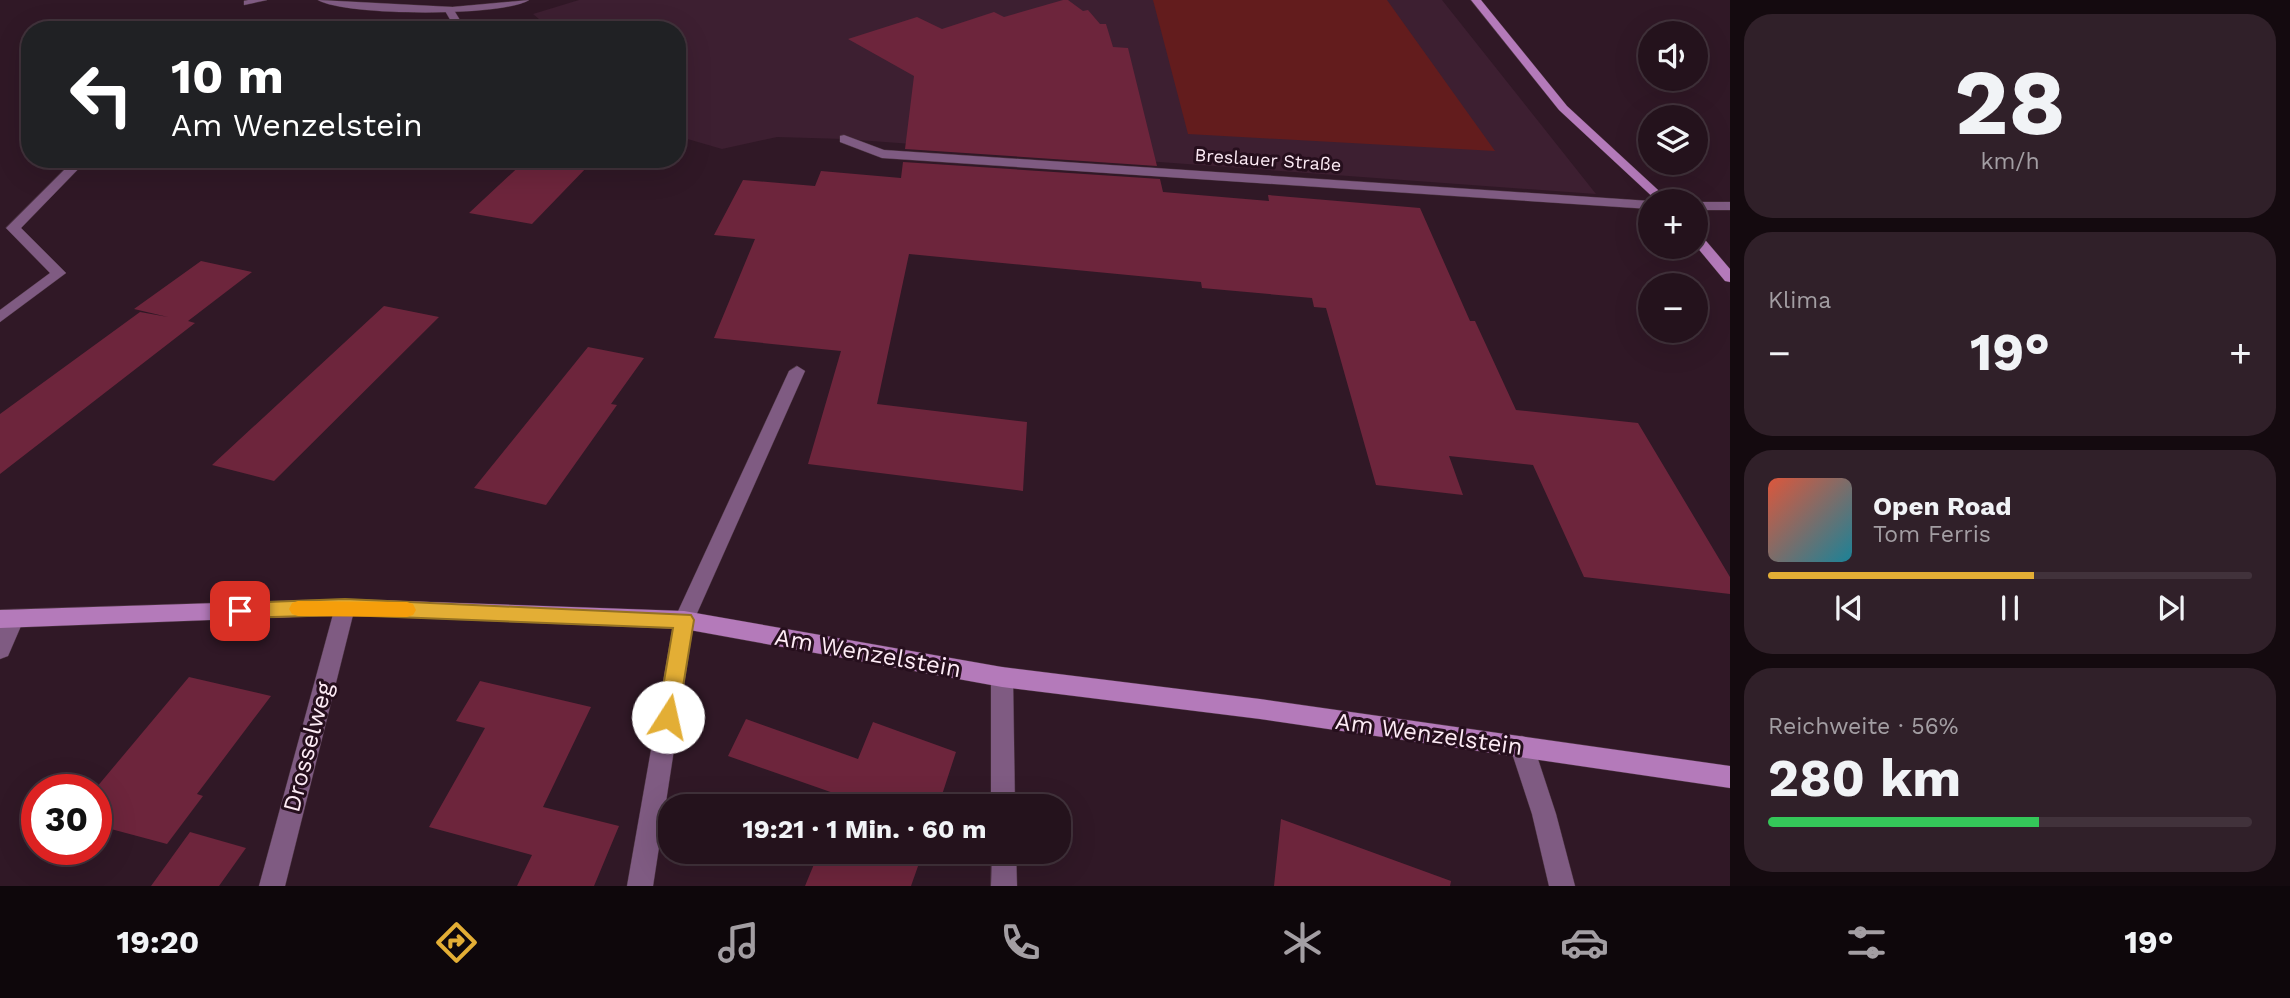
<!DOCTYPE html>
<html lang="de">
<head>
<meta charset="utf-8">
<style>
	:root { --surface:#24121c; --page:#302029; --text:#f1f3f6; --muted:#a39ea3; --line:#41323b; --accent:#e3ae35 }
	body { margin:0; font-family:"Work Sans",sans-serif; background:var(--page); color:var(--text); height:100vh; display:flex; flex-direction:column; font-size:26px; white-space:nowrap }
	* { box-sizing:border-box; margin:0 }
	p { font-size:23px; color:var(--muted) }
	.icon { flex:none; width:38px; height:38px; fill:none; stroke:currentColor; stroke-width:2; stroke-linecap:round; stroke-linejoin:round }
	.map { position:relative; flex:1; overflow:hidden }
	.details { display:flex; flex-direction:column; gap:14px; padding:14px; background:#140a0f; width:560px }
	.details>* { flex:none }
	.banner { position:absolute; left:21px; top:21px; width:665px; height:147px; border-radius:28px; box-shadow:0 7px 28px #0002,0 0 0 2px var(--line); background:#202124; color:#fff; overflow:hidden }
	.controls { position:absolute; left:1638px; top:21px; display:grid; gap:14px }
	.controls a { display:grid; place-items:center; width:70px; height:70px; border-radius:50%; background:var(--surface); box-shadow:0 7px 28px #0002,0 0 0 2px var(--line); font-size:35px }
	.speed { position:absolute; left:21px; top:774px; display:flex; gap:14px; font-size:35px; font-weight:700; text-align:center }
	.speed>* { display:grid; place-content:center; width:91px; height:91px; border-radius:50%; background:var(--surface); box-shadow:0 7px 28px #0002,0 0 0 2px var(--line); line-height:1 }
	.speed .limit { border:10px solid #d22; background:#fff; color:#111 }
	.pin { position:absolute; display:grid; place-items:center; width:60px; height:60px; color:#fff; margin:-30px; border-radius:14px; box-shadow:0 4px 10px #0006 }
	.me { position:absolute; width:77px; margin:-38px; rotate:10deg; stroke-linejoin:round; filter:drop-shadow(0 0 5px #0008) }
	.turn { display:flex; align-items:center; gap:24px; height:147px; padding:0 35px; font-size:32px }
	.turn .icon { width:91px; height:91px; stroke-width:2.5 }
	.turn b { display:block; font-size:49px; line-height:60px }
	.big { font-size:52px; font-weight:700; line-height:1.1 }
	.details .widget { flex:1; display:flex; flex-direction:column; justify-content:center; gap:10px; min-width:0; padding:0 24px; border-radius:28px; background:var(--page) }
	.details .dial { align-items:center; gap:0 }
	.dial b { font-size:91px; line-height:1 }
	.song { display:flex; align-items:center; gap:21px }
	.cover { width:84px; height:84px; border-radius:10px; background:linear-gradient(135deg,hsl(10 70% 55%),hsl(190 70% 35%)) }
	.played { height:7px; border-radius:4px; background:linear-gradient(90deg,var(--accent) 55%,var(--line) 55%) }
	.keys { display:flex; justify-content:space-around; direction:ltr }
	.heat { display:flex; justify-content:space-between; align-items:center; font-size:38px; direction:ltr }
	.charge { height:10px; border-radius:5px; background:linear-gradient(90deg,#34c759 56%,var(--line) 0) }
	.trip { position:absolute; left:658px; top:794px; width:413px; height:70px; border-radius:28px; background:var(--surface); box-shadow:0 7px 28px #0002,0 0 0 2px var(--line); font-weight:700; line-height:70px; text-align:center }
	.tab-bar { display:flex; height:112px; justify-content:space-around; align-items:center; background:#0e070b; color:var(--muted) }
	.tab-bar .icon { width:49px; height:49px }
	.tab-bar .on { color:var(--accent) }
	.tab-bar b { font-size:32px; color:var(--text) }
	main { display:flex; flex:1; min-height:0 }
	.map>svg:first-child { display:block }
	.built { fill:#3d1f31 }
	.green { fill:#631c1d }
	.building { fill:#6d253c }
	.lines { fill:none; stroke-linecap:round; stroke-linejoin:round }
	.lane-casing { stroke:#4d3643; stroke-width:1 }
	.street-casing { stroke:#4d3643; stroke-width:1 }
	.secondary-casing { stroke:#4d3643; stroke-width:1 }
	.lane { fill:#7f5b82; fill-rule:evenodd }
	.street { fill:#7f5b82; fill-rule:evenodd }
	.secondary { fill:#b47aba; fill-rule:evenodd }
	.route { fill:#e3ae35; stroke:#947122; stroke-width:2 }
	.slow { fill:#f59e0b }
	.labels { text-anchor:middle; stroke-width:6; stroke-linejoin:round; paint-order:stroke }
	.far-street-label { font-size:18px; fill:#fdebf5; stroke:#260f1d }
	.near-street-label { font-size:24px; fill:#fdebf5; stroke:#260f1d }
</style>
</head>
<body>
<main>
<div class="map">
<svg width="1730" height="886" viewBox="0 0 1730 886">
	<rect width="100%" height="100%" fill="#301826"/>
	<!-- built -->
	<path class="built" d="M579,0H1442L1596,194L844,139L777,137L722,149L684,138L677,133V30H552L533,14Z"/>
	<!-- green -->
	<path class="green" d="M1153,0H1387L1495,151L1188,134Z"/>
	<!-- building -->
	<path class="building" d="M1063,0H1068L1083,11L1088,10L1100,24H1106L1113,47L1128,48L1157,166L905,149L914,76L848,39L917,17L942,29L994,12L1004,17Z
		M527,159L589,165L532,224L469,213Z
		M903,162L1160,179L1163,192L1269,201L1268,195L1420,208L1470,321H1475L1516,410L1638,423L1730,577V594L1584,577L1533,465L1449,456L1463,495L1376,485L1326,308L1314,307L1312,298L1202,288L1201,282L909,254L877,404L1027,422L1023,491L808,464L841,351L714,338L755,239L714,235L743,180L815,186L821,171L901,178Z
		M201,261L252,272L188,321L195,323L0,474V414L140,312L168,317L134,309Z
		M384,306L439,317L274,481L212,465Z
		M588,347L644,358L611,404L617,405L546,505L474,488Z
		M189,677L271,696L197,794L203,796L167,844L96,825V788Z
		M480,681L591,707L543,807L619,826L594,886H517L532,855L429,827L485,728L456,721Z
		M746,719L858,759L873,722L956,752L938,807H838L842,796L728,756Z
		M1281,819L1451,881L1450,886H1274Z
		M190,832L246,848L219,886H151Z
		M819,852H923L911,886H805Z"/>
	<g class="lines">
		<defs>
			<path id="lane" d="M248,0H267L244,5V1Z
				M446,7H452L466,30H456L444,9Z
				M844,135L884,150L1650,201V209L882,158L840,142V136Z
				M797,366L805,371L694,620L691,626L684,629L677,626L674,620L789,371Z"/>
			<path id="street" d="M318,0L452,7L529,0C502,17 344,16 318,0Z
				M75,159H88L21,228L66,273L0,322V310L50,273L6,228Z
				M1696,202H1730V210H1696Z
				M345,599L352,601L355,607L285,886H259L335,607L338,601Z
				M14,610L21,613L24,619L8,656L0,659V627L7,613Z
				M684,611L691,614L694,620L653,886H627L674,620L677,614Z
				M1002,667L1010,670L1013,677L1015,807H991V677L994,670Z
				M1522,736L1530,739L1534,747L1556,814L1575,886H1549L1532,814L1510,747L1514,739Z
				M992,852H1016L1017,886H991Z"/>
			<path id="secondary" d="M1471,0H1481L1567,106L1670,201H1657L1559,110Z
				M1696,234L1701,235L1730,269V282L1725,281L1696,246Z
				M345,599L684,611L1002,667L1260,699L1730,766V788L1260,719L1002,687L684,629L345,615L0,628V610Z"/>
		</defs>
		<!-- lane casing -->
		<use href="#lane" class="lane-casing"/>
		<!-- street casing -->
		<use href="#street" class="street-casing"/>
		<!-- secondary casing -->
		<use href="#secondary" class="secondary-casing"/>
		<!-- lane -->
		<use href="#lane" class="lane"/>
		<!-- street -->
		<use href="#street" class="street"/>
		<!-- secondary -->
		<use href="#secondary" class="secondary"/>
	</g>
	<!-- route -->
	<path class="route" d="M345,599L691,615L694,620L678,717L675,724L668,727L661,724L658,717L673,628L345,615L240,618L234,616L231,611L234,605L240,603Z"/>
	<!-- slow -->
	<path class="slow" d="M298,601L407,602L413,604L416,610L413,615L407,617L298,616L292,614L289,609L292,603Z"/>
	<g class="labels">
		<!-- far-street labels -->
		<g class="far-street-label">
			<text transform="translate(1268 160) rotate(4)" y="6">Breslauer Straße</text>
		</g>
		<!-- near-street labels -->
		<g class="near-street-label">
			<text transform="translate(868 653) rotate(10)" y="8">Am Wenzelstein</text>
			<text transform="translate(1429 734) rotate(8)" y="8">Am Wenzelstein</text>
			<text transform="translate(308 747) rotate(-75)" y="8">Drosselweg</text>
		</g>
	</g>
</svg>
<div class="controls">
<a><svg class="icon" aria-label="sound" viewBox="0 0 24 24"><path d="M4 9h4l5-4v14l-5-4H4zM17 9q2 3 0 6"/></svg></a>
<a><svg class="icon" aria-label="layers" viewBox="0 0 24 24"><path d="M12 4l9 5-9 5-9-5zM3 14l9 5 9-5"/></svg></a>
<a>+</a>
<a>−</a>
</div>
<div class="speed"><div class="limit">30</div></div>
<div class="pin" style="left:240px;top:611px;background:#d93025"><svg class="icon" aria-label="arrive" viewBox="0 0 24 24"><path d="M6 21V4h12l-3 4 3 4H6"/></svg></div>
<svg class="me" style="left:668px;top:717px" viewBox="-20 -20 40 40"><circle r="19" fill="#fff"/><path d="M0-13L10 11 0 6-10 11z" fill="#e3ae35"/></svg>
<div class="trip">19:21 · 1 Min. · 60 m</div>
<div class="banner">
<div class="turn"><svg class="icon" aria-label="left" viewBox="0 0 24 24"><path d="M17 20v-9H6M10 6l-5 5 5 5"/></svg><div><b>10 m</b>Am Wenzelstein</div></div>
</div>
</div>
<section class="details">
<div class="widget dial"><b>28</b><p>km/h</p></div>
<div class="widget"><p>Klima</p>
<div class="heat"><a>−</a><b class="big">19°</b><a>+</a></div>
</div>
<div class="widget">
<div class="song"><i class="cover"></i><div><b>Open Road</b><p>Tom Ferris</p></div></div>
<div class="played"></div>
<div class="keys"><svg class="icon" aria-label="previous" viewBox="0 0 24 24"><path d="M18 5L8 12l10 7zM5 5v14"/></svg><svg class="icon" aria-label="pause" viewBox="0 0 24 24"><path d="M8 5v14M16 5v14"/></svg><svg class="icon" aria-label="next" viewBox="0 0 24 24"><path d="M6 5l10 7-10 7zM19 5v14"/></svg></div>
</div>
<div class="widget"><p>Reichweite · 56%</p><b class="big">280 km</b><div class="charge"></div></div>
</section>
</main>
<nav class="tab-bar">
<b>19:20</b>
<svg class="icon on" aria-label="directions" viewBox="0 0 24 24"><path d="M12 3l9 9-9 9-9-9zM9 14v-3h6M13 9l2 2-2 2"/></svg>
<svg class="icon" aria-label="music" viewBox="0 0 24 24"><path d="M9 18V5l10-2v13"/><circle cx="6" cy="18" r="3"/><circle cx="16" cy="16" r="3"/></svg>
<svg class="icon" aria-label="phone" viewBox="0 0 24 24"><path d="M5 4h4l2 5-3 2q2 4 5 5l2-3 5 2v4C11 20 4 13 5 4z"/></svg>
<svg class="icon" aria-label="climate" viewBox="0 0 24 24"><path d="M12 3v18M4 7l16 10M4 17L20 7"/></svg>
<svg class="icon" aria-label="car" viewBox="0 0 24 24"><path d="M5 17H2v-5l4-1 3-4h7l3 4 3 1v5h-3M9 17h6M6 11h13"/><circle cx="7" cy="17" r="2"/><circle cx="17" cy="17" r="2"/></svg>
<svg class="icon" aria-label="filters" viewBox="0 0 24 24"><path d="M4 7h16M4 17h16"/><circle cx="9" cy="7" r="2"/><circle cx="15" cy="17" r="2"/></svg>
<b>19°</b>
</nav>
</body>
</html>
